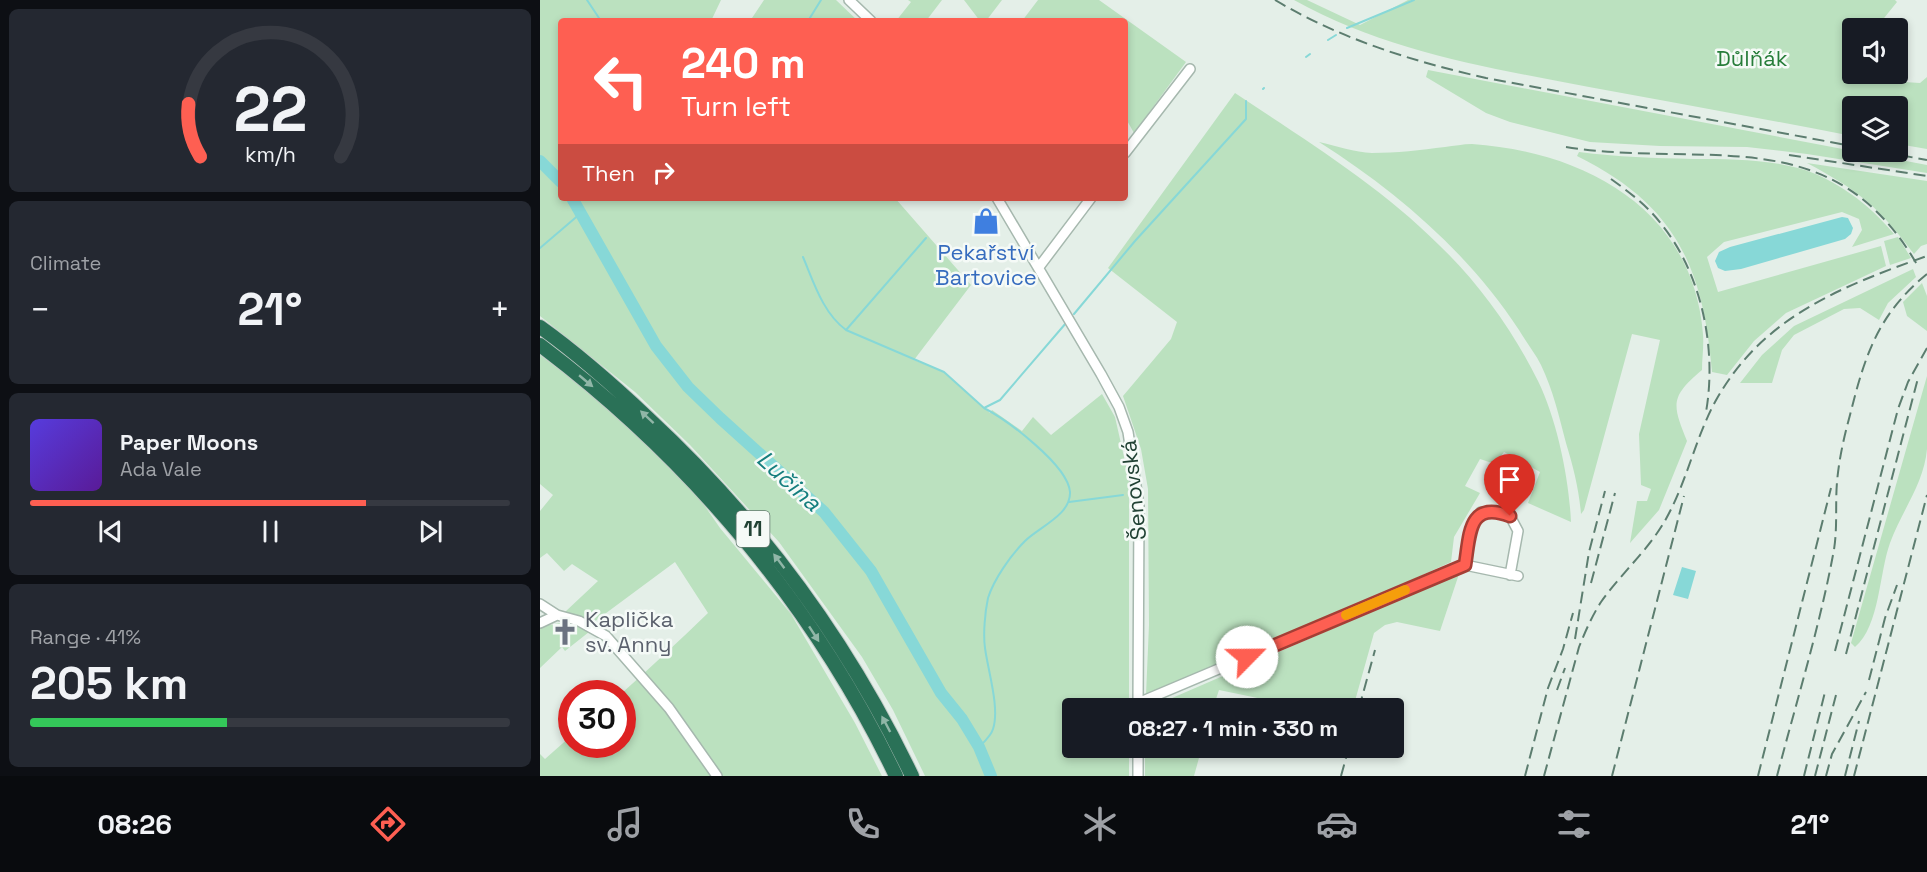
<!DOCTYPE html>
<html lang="en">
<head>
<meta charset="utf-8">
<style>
	:root { --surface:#171b24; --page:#242831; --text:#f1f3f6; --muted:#9ea1a6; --line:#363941; --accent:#fe5f52 }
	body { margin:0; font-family:"Space Grotesk",sans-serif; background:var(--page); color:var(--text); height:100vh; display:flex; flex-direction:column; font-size:22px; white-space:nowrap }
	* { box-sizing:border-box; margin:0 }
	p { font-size:20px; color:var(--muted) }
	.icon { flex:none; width:33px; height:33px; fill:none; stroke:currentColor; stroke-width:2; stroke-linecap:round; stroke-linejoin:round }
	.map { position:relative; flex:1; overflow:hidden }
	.panel { display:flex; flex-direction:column; gap:9px; padding:9px; background:#0d0f14; width:540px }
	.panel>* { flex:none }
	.guide { position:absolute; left:18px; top:18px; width:570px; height:183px; border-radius:6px; box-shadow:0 3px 9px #0003; background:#fe5f52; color:#fff; overflow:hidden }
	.fabs { position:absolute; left:1302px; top:18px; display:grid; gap:12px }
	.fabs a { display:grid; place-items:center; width:66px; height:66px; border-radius:6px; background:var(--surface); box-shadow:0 3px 9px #0003; font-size:30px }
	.speed { position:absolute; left:18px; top:680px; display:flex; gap:12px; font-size:30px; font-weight:700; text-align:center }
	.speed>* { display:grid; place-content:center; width:78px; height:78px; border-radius:50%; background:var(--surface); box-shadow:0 3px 9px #0003; line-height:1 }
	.speed .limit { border:9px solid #d22; background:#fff; color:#111 }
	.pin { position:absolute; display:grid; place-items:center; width:51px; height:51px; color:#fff; margin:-62px -26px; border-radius:50% 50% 50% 0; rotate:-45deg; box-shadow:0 0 6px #0007 }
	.pin .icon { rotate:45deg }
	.me { position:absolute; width:66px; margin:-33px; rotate:67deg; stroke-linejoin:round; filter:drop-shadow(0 0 4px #0008) }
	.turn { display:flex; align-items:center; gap:21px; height:126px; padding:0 24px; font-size:27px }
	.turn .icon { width:78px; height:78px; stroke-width:2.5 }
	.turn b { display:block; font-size:42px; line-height:51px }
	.then { display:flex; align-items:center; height:57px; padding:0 24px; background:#0003; gap:12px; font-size:22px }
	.big { font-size:45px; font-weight:700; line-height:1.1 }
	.panel .tile { flex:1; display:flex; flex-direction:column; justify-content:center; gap:9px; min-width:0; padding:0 21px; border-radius:9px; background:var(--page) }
	.panel .dial { align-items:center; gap:0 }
	.dial svg { height:156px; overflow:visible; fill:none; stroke:var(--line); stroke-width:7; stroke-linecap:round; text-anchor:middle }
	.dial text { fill:var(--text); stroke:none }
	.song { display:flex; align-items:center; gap:18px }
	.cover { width:72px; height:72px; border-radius:9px; background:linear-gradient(135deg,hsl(250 70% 55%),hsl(270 70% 35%)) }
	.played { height:6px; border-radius:3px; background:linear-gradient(90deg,var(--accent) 70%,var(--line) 70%) }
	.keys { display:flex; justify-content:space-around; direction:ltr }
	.heat { display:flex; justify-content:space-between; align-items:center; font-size:33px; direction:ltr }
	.charge { height:9px; border-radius:4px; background:linear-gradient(90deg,#34c759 41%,var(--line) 0) }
	.trip { position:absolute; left:522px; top:698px; width:342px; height:60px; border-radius:6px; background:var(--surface); box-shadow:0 3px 9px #0003; font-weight:700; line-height:60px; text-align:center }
	.menu { display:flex; height:96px; justify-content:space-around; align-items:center; background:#090b0e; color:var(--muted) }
	.menu .icon { width:42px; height:42px }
	.menu .active { color:var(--accent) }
	.menu b { font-size:27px; color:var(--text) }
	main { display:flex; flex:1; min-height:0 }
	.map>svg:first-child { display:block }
	.green { fill:#bbe1bf }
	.water { fill:#87d8d7 }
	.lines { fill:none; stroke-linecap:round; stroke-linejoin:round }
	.stream { stroke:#87d8d7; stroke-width:2 }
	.river { stroke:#87d8d7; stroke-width:12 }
	.minor-casing { stroke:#a6b8ae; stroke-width:12 }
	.highway-casing { stroke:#c1cac6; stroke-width:16 }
	.minor { stroke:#fff; stroke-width:9 }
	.highway { stroke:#2a7157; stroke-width:14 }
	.rail { stroke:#5c7d6f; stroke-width:2; stroke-dasharray:12 6; stroke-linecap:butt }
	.oneway { fill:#90b6a7 }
	.route-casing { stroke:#a53e35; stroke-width:15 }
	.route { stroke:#fe5f52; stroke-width:10 }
	.slow { stroke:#f59e0b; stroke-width:10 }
	.labels { text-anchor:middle; stroke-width:5; stroke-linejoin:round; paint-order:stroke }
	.shield { fill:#f5faf7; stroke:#61796e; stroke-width:1.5 }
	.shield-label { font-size:21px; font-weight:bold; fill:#214234 }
	.park-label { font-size:22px; fill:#277d3a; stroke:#f5faf7 }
	.shop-label { font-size:22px; fill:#366cbe; stroke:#f5faf7 }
	.street-label { font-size:22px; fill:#214234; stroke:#f5faf7 }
	.worship-label { font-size:22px; fill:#5b616d; stroke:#f5faf7; text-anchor:start }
	.water-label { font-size:24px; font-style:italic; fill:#157e7e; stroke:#f5faf7 }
</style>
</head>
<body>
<main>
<section class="panel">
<div class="tile dial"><svg viewBox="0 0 100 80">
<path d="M14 69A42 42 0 1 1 86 69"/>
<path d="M14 69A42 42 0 0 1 8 42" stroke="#fe5f52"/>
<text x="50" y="56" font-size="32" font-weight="700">22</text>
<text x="50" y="72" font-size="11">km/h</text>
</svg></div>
<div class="tile"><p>Climate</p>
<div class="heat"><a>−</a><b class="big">21°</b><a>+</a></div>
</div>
<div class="tile">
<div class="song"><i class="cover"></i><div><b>Paper Moons</b><p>Ada Vale</p></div></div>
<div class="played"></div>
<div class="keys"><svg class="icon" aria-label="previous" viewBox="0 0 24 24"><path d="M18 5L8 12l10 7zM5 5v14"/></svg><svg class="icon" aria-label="pause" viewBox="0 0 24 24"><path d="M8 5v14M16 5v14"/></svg><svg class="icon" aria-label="next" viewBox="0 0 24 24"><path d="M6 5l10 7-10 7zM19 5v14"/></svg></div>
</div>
<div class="tile"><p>Range · 41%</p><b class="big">205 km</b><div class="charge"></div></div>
</section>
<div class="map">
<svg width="1387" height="776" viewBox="0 0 1387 776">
	<rect width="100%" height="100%" fill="#e4efe8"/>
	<!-- green -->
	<path class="green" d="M0,0H181L171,21H21V198H355L431,285L374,360L404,372L450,413L452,410L482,431L493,417L511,435L562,394L575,417L589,479V708H532V747H589V776H385L353,710L322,657L239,542L150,445L95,392L0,316Z
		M224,0H296L318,21H210Z
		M368,0H402L386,21H356L371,2Z
		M424,0H462L446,21H440Z
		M498,0H559L646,62L594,133L585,117V21H482Z
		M754,0H767L820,25L868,0H1355L1357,2L1336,28H1312V74H1357L1364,82L1380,83L1387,77V149L1358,144V106H1312V136C1225,119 1137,103 1049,87C945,67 848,52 754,0Z
		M888,70L1387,165V173L1267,154L1207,147L1120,146L1050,142L970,122L946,113L886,77Z
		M695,93C765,140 839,185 899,245C938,282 974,332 998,381C1017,420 1029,478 1031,522L988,503L1000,472L964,452L955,464L940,459L925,486L940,493L914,537L911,562L770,626L606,695L609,625L608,489L601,449L583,396L631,339L637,322L568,268Z
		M779,142C796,146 815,152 832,153C856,153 881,150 905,147C914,146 923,144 932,144C1045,152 1153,209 1163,334C1164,346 1162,358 1162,370C1130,397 1132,404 1147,441L1119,510L1090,543L1097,501H1107L1111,489L1101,485L1099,434L1120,340L1092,334L1044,510L1041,514C1039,489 1033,466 1026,443C1019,416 1013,390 1001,365C995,353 986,342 979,330C929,253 856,191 779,142Z
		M1039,152C1077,157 1115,158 1153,159C1188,159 1224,159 1258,168C1295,178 1330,205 1354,234L1312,247L1322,230L1319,219L1302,212L1184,242L1167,257L1178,292L1341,246L1346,266L1246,313L1214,341L1187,375L1172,372C1163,267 1136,205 1037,156Z
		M1267,163L1387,181V244L1381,246L1374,254C1338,206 1319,191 1267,163Z
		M1358,237L1371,258L1350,265L1344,241Z
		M1373,269L1376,277L1348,303L1339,320L1320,308L1304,309L1254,335L1242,350L1232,383H1200L1222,355L1254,326Z
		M1382,283L1387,296V331L1367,316L1363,302Z
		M0,355L70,408L153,489L180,528L251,614L315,723L342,776H174L147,732L144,739L171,776H0V754L5,759L31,736L32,744H82V693C111,667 139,641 168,613L135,562L54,622L25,612L58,581L32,564L24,571L7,553L0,558V511L13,495L0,484Z
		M1387,376C1387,400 1387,425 1387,449C1384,484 1361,512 1350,543C1339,573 1340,626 1315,647L1311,643Z
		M919,574L900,631L857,622L845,625L834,633L813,708H766L679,690L673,708H609Z
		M27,622L49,632L25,651L22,647L0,668V628L3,626Z
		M605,747H662L654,776H605Z"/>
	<!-- water -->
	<path class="water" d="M1302,217L1308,218L1313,228L1311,234L1305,239L1201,269L1185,271L1178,268L1175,261L1179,252L1190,247Z
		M1142,567L1156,571L1148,599L1133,595Z"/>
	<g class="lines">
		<!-- stream -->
		<path class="stream" d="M47,0L61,21
			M268,21L281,0
			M807,28L874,0
			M788,40L796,35
			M766,57L770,54
			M723,89L724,88
			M0,248L41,213
			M263,257C274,283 283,313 306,330L404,372L444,408
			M534,314L595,241L706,119V101
			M306,330L386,238
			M529,502L583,495
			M439,747C444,742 451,736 453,729C460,708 448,671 445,648C443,634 445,612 448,598C454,579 471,555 485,541C499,527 531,515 530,492C528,465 467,420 444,408L460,400L526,323"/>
		<!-- river -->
		<path class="river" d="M0,161L21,182
			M32,198L116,346L148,387L180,418L284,512L331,571L401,693L422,719L439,747L451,776"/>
		<defs>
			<path id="minor" d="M309,0L331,21
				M585,153L650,69
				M457,198L561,374L579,407L588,432L599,506L598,708
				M499,267L551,198
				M925,565C928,547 927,525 941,512L962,513L970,516L978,531L970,575
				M0,604L17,615L39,621L66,636L129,708L177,776
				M0,623L17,615
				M598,703L925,565L978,576
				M598,776V747"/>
			<path id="highway" d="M0,327C38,354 74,386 108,418C218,520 307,640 372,776
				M0,345C151,459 274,605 356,776"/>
		</defs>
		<!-- minor casing -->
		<use href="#minor" class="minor-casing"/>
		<!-- highway casing -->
		<use href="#highway" class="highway-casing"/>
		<!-- minor -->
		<use href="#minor" class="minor"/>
		<!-- highway -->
		<use href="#highway" class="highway"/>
		<!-- rail -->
		<path class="rail" d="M735,0C801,39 871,61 946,78L1312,146
			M1026,147C1166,169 1294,117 1379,268
			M1343,152L1387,160
			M1249,155L1387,176
			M1071,179C1089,192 1108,206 1122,225C1162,275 1177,349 1166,412
			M1051,583L1075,493
			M1035,639L1049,552L1065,491
			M1295,651L1358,409L1368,382L1387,348
			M1306,654L1378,378
			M1329,680L1345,618L1357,585
			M1017,690L1025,668
			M819,708L835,650
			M801,776L809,747
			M985,776L1008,688L1023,649L1033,613
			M1004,776L1039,647C1045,632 1052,616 1061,602C1080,575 1106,552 1123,524C1146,486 1154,441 1175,402C1222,317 1300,287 1387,256
			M1072,776L1144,496
			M1218,776L1291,488
			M1237,776C1256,703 1279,629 1293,555C1298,531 1295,506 1297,482C1299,459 1304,437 1310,415C1325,355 1338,314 1387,274
			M1264,776L1285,692
			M1275,776L1296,695
			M1286,776L1292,754L1326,692
			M1305,776L1319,721
			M1314,776L1387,495"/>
	</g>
	<!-- one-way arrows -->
	<defs><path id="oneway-solid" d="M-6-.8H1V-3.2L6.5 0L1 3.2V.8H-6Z" transform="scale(1.5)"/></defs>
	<g class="oneway">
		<use href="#oneway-solid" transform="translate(46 381) rotate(40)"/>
		<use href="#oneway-solid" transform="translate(107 417) rotate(-137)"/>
		<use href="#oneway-solid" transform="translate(239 561) rotate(-127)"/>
		<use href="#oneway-solid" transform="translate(274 634) rotate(57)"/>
		<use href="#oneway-solid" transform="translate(346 724) rotate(-118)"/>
	</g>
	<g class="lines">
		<defs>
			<path id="route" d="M707,657L925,565C930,534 928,500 970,516"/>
		</defs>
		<!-- route casing -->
		<use href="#route" class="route-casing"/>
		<!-- route -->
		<use href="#route" class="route"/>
		<!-- slow -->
		<path class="slow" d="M806,615L865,590"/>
	</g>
	<!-- icons -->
	<defs>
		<symbol id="shop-bare" viewBox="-9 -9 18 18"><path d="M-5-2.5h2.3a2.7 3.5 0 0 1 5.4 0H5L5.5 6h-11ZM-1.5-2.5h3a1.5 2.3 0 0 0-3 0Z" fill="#3f7fe0" stroke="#f5faf7" stroke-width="2.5" paint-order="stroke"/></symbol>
		<symbol id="church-bare" viewBox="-9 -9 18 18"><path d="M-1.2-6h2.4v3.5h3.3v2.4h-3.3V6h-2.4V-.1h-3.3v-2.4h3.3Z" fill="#6b7280" stroke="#f5faf7" stroke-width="2.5" paint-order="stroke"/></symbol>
	</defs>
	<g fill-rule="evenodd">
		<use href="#shop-bare" x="427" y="202" width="38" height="38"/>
		<use href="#church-bare" x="6" y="613" width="38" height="38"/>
	</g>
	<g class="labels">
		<!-- shield labels -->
		<rect class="shield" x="196.5" y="511" width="33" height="36" rx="4.5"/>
		<g class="shield-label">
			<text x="213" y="536">11</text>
		</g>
		<!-- park labels -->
		<g class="park-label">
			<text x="1212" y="66">Důlňák</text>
		</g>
		<!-- shop labels -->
		<g class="shop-label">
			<text x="446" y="260">Pekařství<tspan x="446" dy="25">Bartovice</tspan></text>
		</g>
		<!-- street labels -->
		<g class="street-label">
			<text transform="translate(593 490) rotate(-96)" y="8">Šenovská</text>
		</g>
		<!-- worship labels -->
		<g class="worship-label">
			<text x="45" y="627">Kaplička<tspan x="45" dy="25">sv. Anny</tspan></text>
		</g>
		<!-- water labels -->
		<g class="water-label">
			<text transform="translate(249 481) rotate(42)" y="8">Lučina</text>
		</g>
	</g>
</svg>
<div class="fabs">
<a><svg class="icon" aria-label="sound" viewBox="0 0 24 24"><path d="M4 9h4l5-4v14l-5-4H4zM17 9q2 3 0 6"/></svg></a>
<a><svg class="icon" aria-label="layers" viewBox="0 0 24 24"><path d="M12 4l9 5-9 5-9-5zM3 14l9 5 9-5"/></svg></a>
</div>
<div class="speed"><div class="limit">30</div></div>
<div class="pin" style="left:970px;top:516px;background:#d93025"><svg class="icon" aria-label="arrive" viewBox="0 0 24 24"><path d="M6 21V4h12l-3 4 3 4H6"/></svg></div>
<svg class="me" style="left:707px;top:657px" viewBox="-20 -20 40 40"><circle r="19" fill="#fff"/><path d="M0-13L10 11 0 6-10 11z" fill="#fe5f52"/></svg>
<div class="trip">08:27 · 1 min · 330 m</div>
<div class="guide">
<div class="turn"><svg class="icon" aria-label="left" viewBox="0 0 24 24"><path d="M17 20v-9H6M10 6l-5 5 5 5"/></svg><div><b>240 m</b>Turn left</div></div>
<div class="then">Then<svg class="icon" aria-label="right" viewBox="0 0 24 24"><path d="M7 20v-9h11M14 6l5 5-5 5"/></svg></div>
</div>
</div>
</main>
<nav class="menu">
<b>08:26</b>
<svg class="icon active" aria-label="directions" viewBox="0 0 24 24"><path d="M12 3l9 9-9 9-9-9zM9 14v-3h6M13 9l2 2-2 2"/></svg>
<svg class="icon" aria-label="music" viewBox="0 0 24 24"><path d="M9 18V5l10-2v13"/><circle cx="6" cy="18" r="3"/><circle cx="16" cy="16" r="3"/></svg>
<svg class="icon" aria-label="phone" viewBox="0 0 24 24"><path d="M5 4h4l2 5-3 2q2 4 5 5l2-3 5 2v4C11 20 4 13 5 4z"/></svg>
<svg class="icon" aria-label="climate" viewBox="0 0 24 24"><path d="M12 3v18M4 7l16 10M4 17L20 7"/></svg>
<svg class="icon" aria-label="car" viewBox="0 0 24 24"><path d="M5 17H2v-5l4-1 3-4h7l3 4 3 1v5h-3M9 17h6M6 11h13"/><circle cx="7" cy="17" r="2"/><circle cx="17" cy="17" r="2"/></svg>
<svg class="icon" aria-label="filters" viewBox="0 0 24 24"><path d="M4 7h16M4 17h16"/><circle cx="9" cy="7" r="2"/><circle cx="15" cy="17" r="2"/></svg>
<b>21°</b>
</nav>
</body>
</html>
